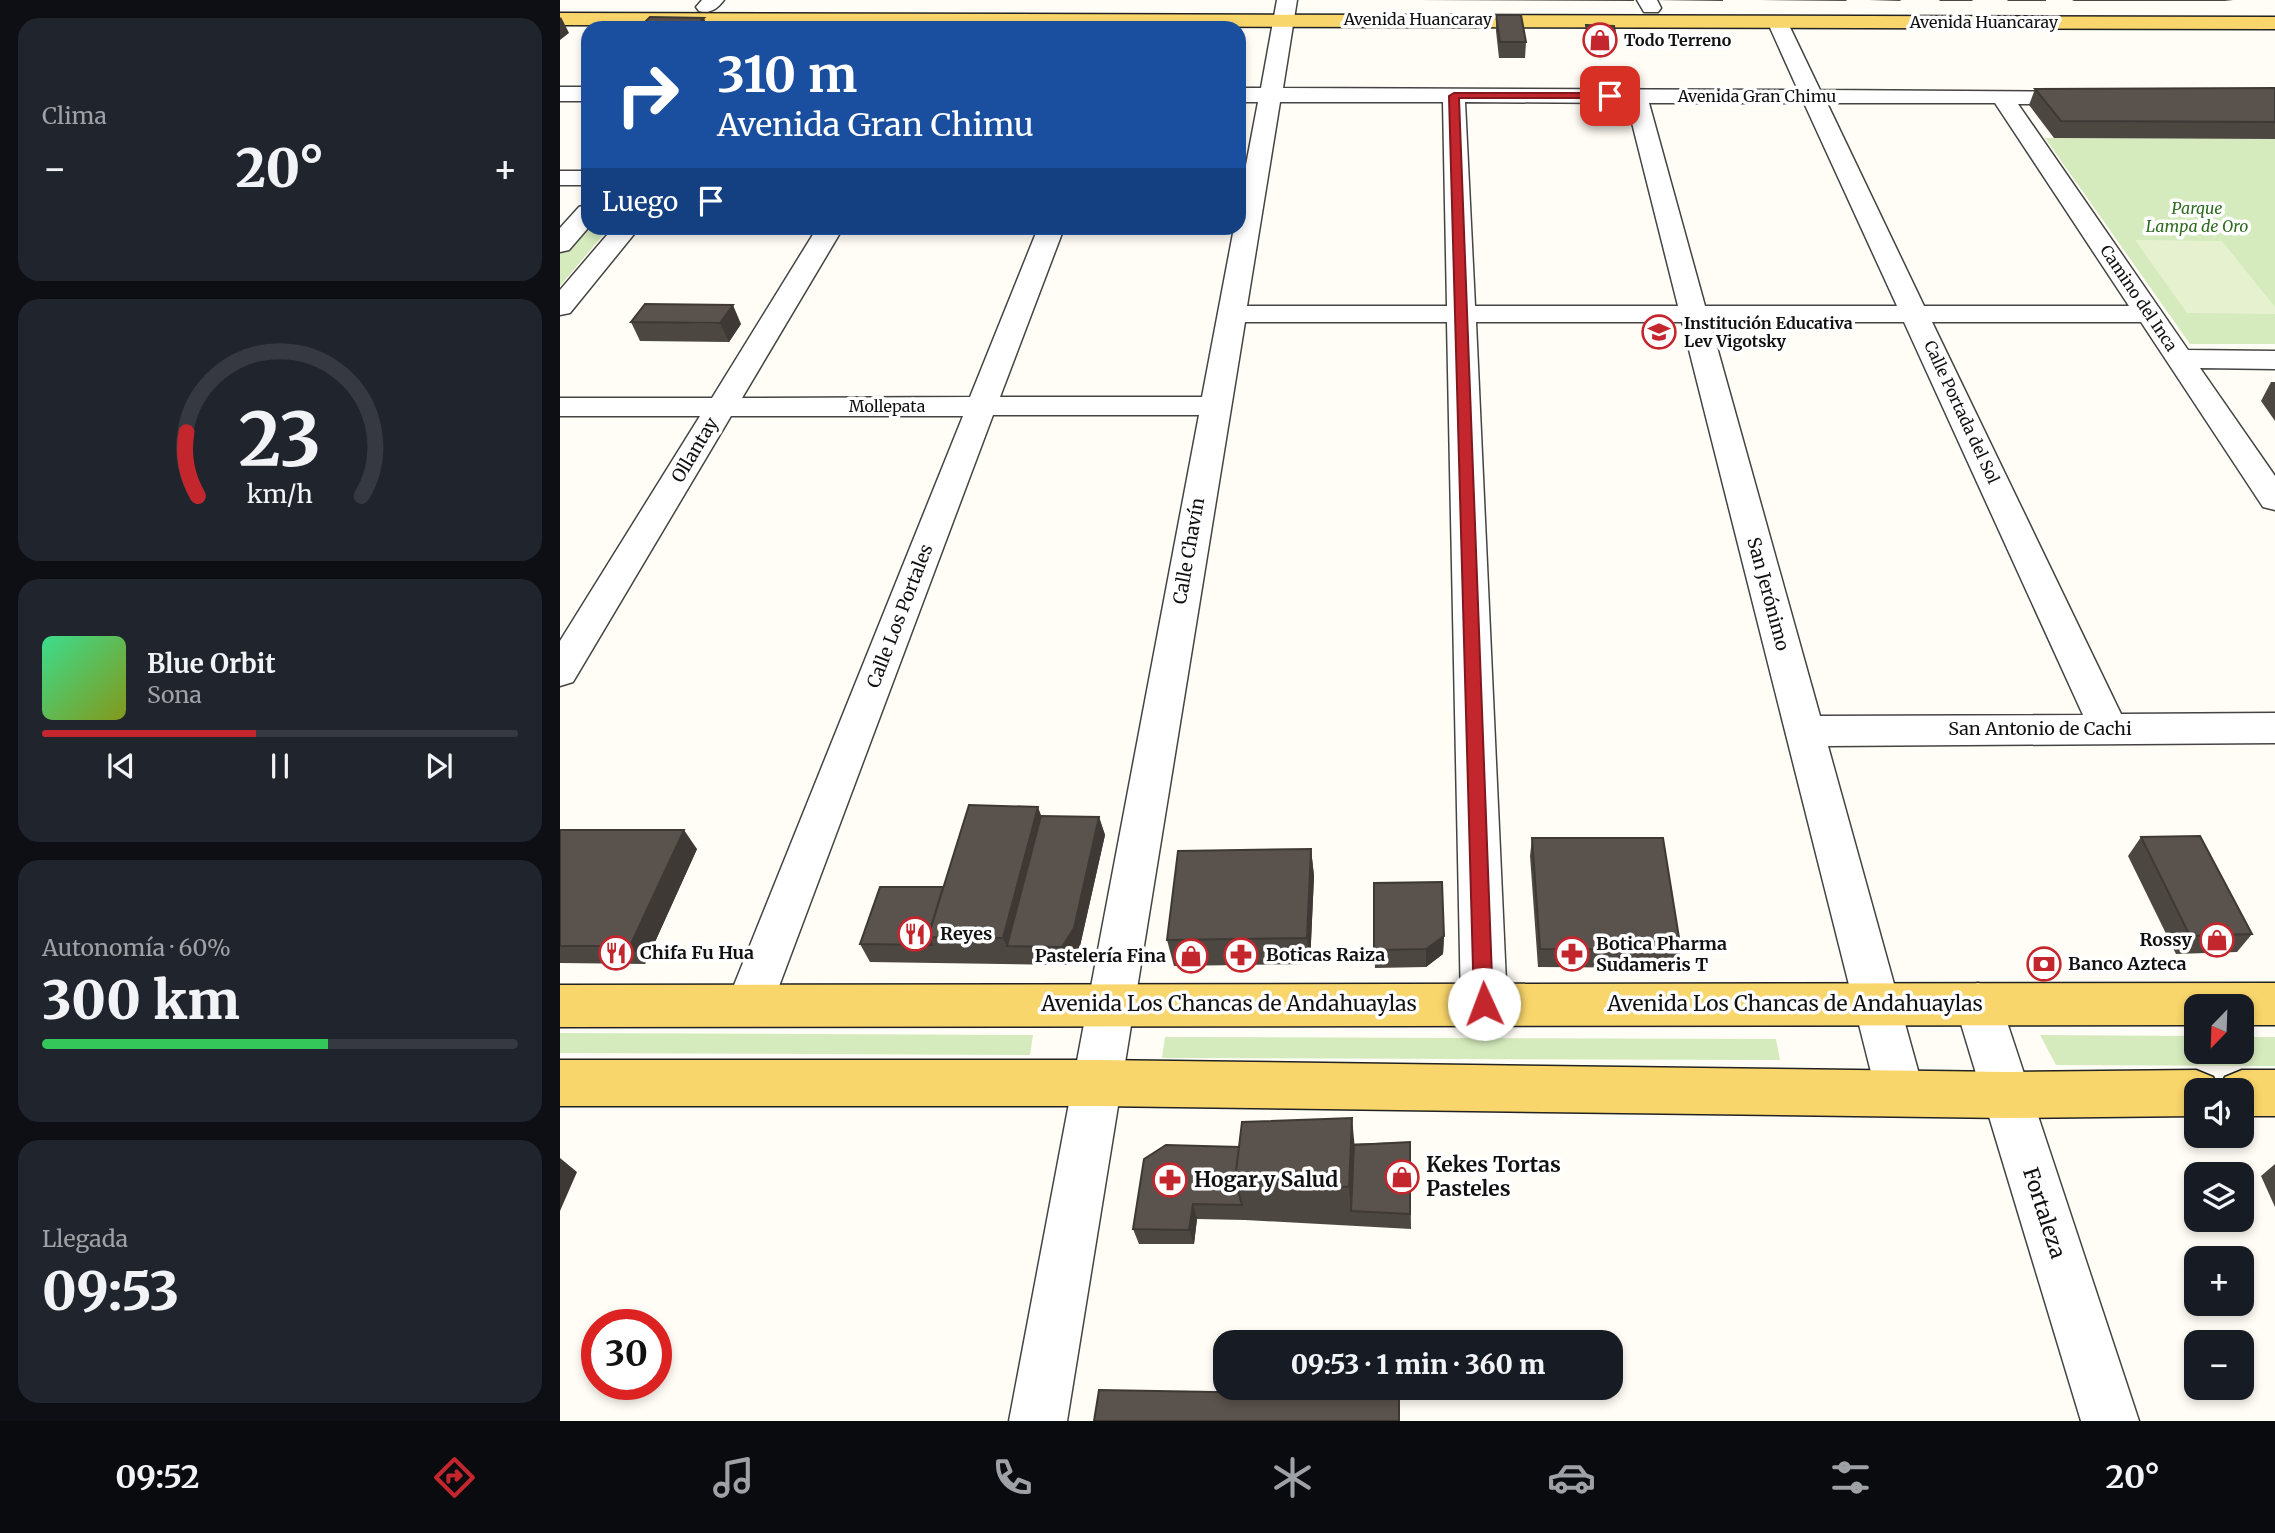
<!DOCTYPE html>
<html lang="es">
<head>
<meta charset="utf-8">
<style>
	:root { --surface:#171b24; --page:#20242c; --text:#f1f3f6; --muted:#9ea1a6; --line:#363941; --accent:#c4262e }
	body { margin:0; font-family:Merriweather,serif; background:var(--page); color:var(--text); height:100vh; display:flex; flex-direction:column; font-size:26px; white-space:nowrap }
	* { box-sizing:border-box; margin:0 }
	p { font-size:23px; color:var(--muted) }
	.icon { flex:none; width:38px; height:38px; fill:none; stroke:currentColor; stroke-width:2; stroke-linecap:round; stroke-linejoin:round }
	.map { position:relative; flex:1; overflow:hidden }
	.sheet { display:flex; flex-direction:column; gap:18px; padding:18px; background:#0d0f14; width:560px }
	.sheet>* { flex:none }
	.hud { position:absolute; left:21px; top:21px; width:665px; height:214px; border-radius:21px; box-shadow:0 4px 10px #0003; background:#1a4fa0; color:#fff; overflow:hidden }
	.needle { width:46px; rotate:203deg }
	.controls { position:absolute; left:1624px; top:994px; display:grid; gap:14px }
	.controls a { display:grid; place-items:center; width:70px; height:70px; border-radius:14px; background:var(--surface); box-shadow:0 4px 10px #0003; font-size:35px }
	.speed { position:absolute; left:21px; top:1309px; display:flex; gap:14px; font-size:35px; font-weight:700; text-align:center }
	.speed>* { display:grid; place-content:center; width:91px; height:91px; border-radius:50%; background:var(--surface); box-shadow:0 4px 10px #0003; line-height:1 }
	.speed .limit { border:10px solid #d22; background:#fff; color:#111 }
	.pin { position:absolute; display:grid; place-items:center; width:60px; height:60px; color:#fff; margin:-30px; border-radius:14px; box-shadow:0 4px 10px #0006 }
	.me { position:absolute; width:77px; margin:-38px; rotate:358deg; stroke-linejoin:round; filter:drop-shadow(0 0 5px #0008) }
	.turn { display:flex; align-items:center; gap:24px; height:147px; padding:0 21px; font-size:32px }
	.turn .icon { width:91px; height:91px; stroke-width:2.5 }
	.turn b { display:block; font-size:49px; line-height:60px }
	.then { display:flex; align-items:center; height:66px; padding:0 21px; background:#0003; gap:14px; font-size:26px }
	.big { font-size:52px; font-weight:800; line-height:1.1 }
	.sheet .card { flex:1; display:flex; flex-direction:column; justify-content:center; gap:10px; min-width:0; padding:0 24px; border-radius:21px; background:var(--page) }
	.sheet .dial { align-items:center; gap:0 }
	.dial svg { height:182px; overflow:visible; fill:none; stroke:var(--line); stroke-width:7; stroke-linecap:round; text-anchor:middle }
	.dial text { fill:var(--text); stroke:none }
	.song { display:flex; align-items:center; gap:21px }
	.cover { width:84px; height:84px; border-radius:10px; background:linear-gradient(135deg,hsl(150 70% 55%),hsl(70 70% 35%)) }
	.played { height:7px; border-radius:4px; background:linear-gradient(90deg,var(--accent) 45%,var(--line) 45%) }
	.keys { display:flex; justify-content:space-around; direction:ltr }
	.heat { display:flex; justify-content:space-between; align-items:center; font-size:38px; direction:ltr }
	.charge { height:10px; border-radius:5px; background:linear-gradient(90deg,#34c759 60%,var(--line) 0) }
	.trip { position:absolute; left:653px; top:1330px; width:410px; height:70px; border-radius:21px; background:var(--surface); box-shadow:0 4px 10px #0003; font-weight:800; line-height:70px; text-align:center }
	.tabs { display:flex; height:112px; justify-content:space-around; align-items:center; background:#090b0e; color:var(--muted) }
	.tabs .icon { width:49px; height:49px }
	.tabs .current { color:var(--accent) }
	.tabs b { font-size:32px; color:var(--text) }
	main { display:flex; flex:1; min-height:0 }
	.map>svg:first-child { display:block }
	.green { fill:#d5ebbd }
	.pitch { fill:#e6f2cf }
	.lines { fill:none; stroke-linecap:round; stroke-linejoin:round }
	.minor-casing { stroke:#444; stroke-width:3 }
	.major-casing { stroke:#222; stroke-width:3 }
	.minor { fill:#fff; fill-rule:evenodd }
	.major { fill:#f9d66b; fill-rule:evenodd }
	.wall { fill:#4d4742 }
	.shaded-wall { fill:#3f3936 }
	.building { fill:#5a524d; stroke:#3f3936; stroke-width:2 }
	.route { fill:#c4262e; stroke:#7f191e; stroke-width:2 }
	.labels { text-anchor:middle; stroke-width:7; stroke-linejoin:round; paint-order:stroke }
	.far-street-label { font-size:16px; fill:#111; stroke:#fff }
	.far-poi-label { font-size:16px; font-weight:bold; fill:#111; stroke:#fff; text-anchor:start }
	.far-park-label { font-size:16px; font-style:italic; fill:#2f6b1f; stroke:#fff }
	.street-label { font-size:18px; fill:#111; stroke:#fff }
	.poi-label { font-size:18px; font-weight:bold; fill:#111; stroke:#fff; text-anchor:start }
	.near-street-label { font-size:21px; fill:#111; stroke:#fff }
	.near-poi-label { font-size:21px; font-weight:bold; fill:#111; stroke:#fff; text-anchor:start }
</style>
</head>
<body>
<main>
<section class="sheet">
<div class="card"><p>Clima</p>
<div class="heat"><a>−</a><b class="big">20°</b><a>+</a></div>
</div>
<div class="card dial"><svg viewBox="0 0 100 80">
<path d="M14 69A42 42 0 1 1 86 69"/>
<path d="M14 69A42 42 0 0 1 9 41" stroke="#c4262e"/>
<text x="50" y="56" font-size="32" font-weight="700">23</text>
<text x="50" y="72" font-size="11">km/h</text>
</svg></div>
<div class="card">
<div class="song"><i class="cover"></i><div><b>Blue Orbit</b><p>Sona</p></div></div>
<div class="played"></div>
<div class="keys"><svg class="icon" aria-label="previous" viewBox="0 0 24 24"><path d="M18 5L8 12l10 7zM5 5v14"/></svg><svg class="icon" aria-label="pause" viewBox="0 0 24 24"><path d="M8 5v14M16 5v14"/></svg><svg class="icon" aria-label="next" viewBox="0 0 24 24"><path d="M6 5l10 7-10 7zM19 5v14"/></svg></div>
</div>
<div class="card"><p>Autonomía · 60%</p><b class="big">300 km</b><div class="charge"></div></div>
<div class="card"><p>Llegada</p><b class="big">09:53</b></div>
</section>
<div class="map">
<svg width="1715" height="1421" viewBox="0 0 1715 1421">
	<rect width="100%" height="100%" fill="#fffdf5"/>
	<!-- green -->
	<path class="green" d="M1485,138L1715,139V344H1630Z
		M28,221V228H49L0,286V254Z
		M0,1033L473,1035L470,1055L0,1053Z
		M1480,1035L1636,1036V1052H1682V1037H1715V1066L1496,1065Z
		M605,1037L1216,1039L1220,1060L602,1058Z"/>
	<!-- pitch -->
	<path class="pitch" d="M1575,240L1662,241L1715,307V314L1627,313Z"/>
	<g class="lines">
		<defs>
			<path id="minor" d="M142,0H164C157,9 150,14 139,11L136,7Z
				M717,0H737L723,88L1238,90L1207,21L1210,17H1224L1227,21L1260,90L1532,92L1535,97L1532,102L1524,104H1458L1628,350L1715,351V369L1640,368L1715,476V510L1703,507L1581,322H1372L1561,714L1715,713V743L1268,746L1364,1092L1357,1108L1340,1115L1323,1108L1316,1092L1122,322H916L947,1004L940,1019L924,1025L908,1019L901,1004L887,322H685L507,1421H449L639,415H433L212,1005L205,1020L189,1026L173,1020L166,1005L403,416H171L13,682L0,686V641L140,416H0V398H152L257,228H283L182,398L410,397L478,228H504L440,397H642L674,228H679V202L698,102H679V88H701ZM720,102H883L887,306H687ZM905,102L1067,103L1118,306H915ZM1089,103H1244L1337,306H1145ZM1267,103H1435L1569,306H1364ZM1150,322H1344L1523,715L1260,716Z
				M1077,0H1097L1101,8L1098,12H1084Z
				M0,87H28V101H0Z
				M0,171H28V185H0Z
				M28,204V228L9,250L0,252V228L19,207Z
				M53,228H79L10,313L0,315V290Z
				M1418,983L1434,989L1441,1004L1579,1421H1521L1395,1004L1402,989Z"/>
			<path id="major" d="M0,13L1715,17V29L0,25Z
				M1715,983V1025H1682V1006H1636V1025L0,1027V985Z
				M0,1060H536L1447,1072L1636,1070L1653,1077L1659,1090L1665,1077L1682,1070H1715V1116H1682V1090H1636V1116L1447,1118L536,1106H0Z"/>
		</defs>
		<!-- minor casing -->
		<use href="#minor" class="minor-casing"/>
		<!-- major casing -->
		<use href="#major" class="major-casing"/>
		<!-- minor -->
		<use href="#minor" class="minor"/>
		<!-- major -->
		<use href="#major" class="major"/>
	</g>
	<!-- wall -->
	<path class="wall" d="M857,0H1074V1Z
		M1094,0H1163V1Z
		M1200,0H1287L1286,1Z
		M1309,0H1341L1340,1Z
		M1379,0H1413L1412,1H1380Z
		M1447,0H1486V1H1448Z
		M1512,0H1673L1665,1H1514Z
		M936,15L966,42L965,58H939L936,31Z
		M1026,25L1056,38L1055,46H1027L1026,34Z
		M1715,88V139L1494,138L1469,105L1475,89Z
		M71,322L181,324L169,342L80,341Z
		M1711,382H1715V421L1701,401Z
		M481,816L539,817L545,835L520,946L508,965L310,962L300,944L383,887Z
		M0,830L137,849L85,964L0,963Z
		M1581,837L1692,934L1677,952L1616,954L1568,856Z
		M972,838L1121,950L1116,968L978,967L970,856Z
		M751,849L754,876L750,964L614,966L607,940Z
		M884,936L883,954L866,967L815,968L814,950Z
		M850,1142L851,1229L685,1220L637,1219L634,1244H579L573,1229L679,1147Z
		M1715,1164V1207L1701,1176Z"/>
	<!-- shaded-wall -->
	<path class="shaded-wall" d="M1,17L9,33L0,40V18Z
		M144,18L148,28H134Z
		M173,305L181,324L169,342L160,323Z
		M478,807L488,834L447,946L443,938Z
		M539,817L545,835L520,946L508,965L502,947Z
		M124,830L137,849L85,964L70,946Z
		M751,849L754,876L750,964L747,938Z
		M884,936L883,954L866,967V949Z
		M792,1118L796,1160L791,1211L789,1187Z
		M0,1158L17,1172L0,1211Z
		M633,1204L637,1219L634,1244L629,1230Z"/>
	<!-- building -->
	<path class="building" d="M936,15H961L966,42H940Z
		M90,17L144,18L134,28L80,27Z
		M1026,25L1054,26L1056,38H1028Z
		M1715,88V122L1501,121L1475,89Z
		M85,304L173,305L160,323L71,322Z
		M409,805L478,807L443,938L368,937Z
		M481,816L539,817L514,928L502,947L447,946Z
		M0,830H124L70,946H0Z
		M1640,836L1692,934L1630,936L1581,837Z
		M972,838H1103L1121,950L980,949Z
		M751,849L747,938L607,940L618,851Z
		M882,882L884,936L866,949L814,950V883Z
		M320,887H383L368,937L372,945L300,944Z
		M792,1118L789,1187L675,1180L682,1122Z
		M850,1142V1214L791,1211L794,1145Z
		M606,1145L679,1147L675,1180L682,1205L633,1204L629,1230L573,1229L584,1159Z
		M539,1390L839,1395V1421H534Z"/>
	<!-- route -->
	<path class="route" d="M1050,93L1054,96L1053,98H899L933,1004L930,1010L924,1012L917,1010L914,1004L889,96L894,93Z"/>
	<!-- icons -->
	<defs>
		<symbol id="shop-ring" viewBox="-11 -11 22 22"><circle r="9.5" fill="#fff" stroke="#c4262e" stroke-width="1.5"/><path d="M-5-2.5h2.3a2.7 3.5 0 0 1 5.4 0H5L5.5 6h-11ZM-1.5-2.5h3a1.5 2.3 0 0 0-3 0Z" fill="#c4262e"/></symbol>
		<symbol id="school-ring" viewBox="-11 -11 22 22"><circle r="9.5" fill="#fff" stroke="#c4262e" stroke-width="1.5"/><path d="M0-5L7-2L0 1L-7-2ZM-4 1L0 2.5L4 1V4Q0 6-4 4Z" fill="#c4262e"/></symbol>
		<symbol id="restaurant-ring" viewBox="-11 -11 22 22"><circle r="9.5" fill="#fff" stroke="#c4262e" stroke-width="1.5"/><path d="M-5-6h1v4h1v-4h1v4h1v-4h1v5L-1.5 .5V6h-2V.5L-5-1ZM5-6V6H3V1.5H1.5Q1.5-4 5-6Z" fill="#c4262e"/></symbol>
		<symbol id="pharmacy-ring" viewBox="-11 -11 22 22"><circle r="9.5" fill="#fff" stroke="#c4262e" stroke-width="1.5"/><path d="M-2-6h4v4h4v4h-4v4h-4v-4h-4v-4h4Z" fill="#c4262e"/></symbol>
		<symbol id="bank-ring" viewBox="-11 -11 22 22"><circle r="9.5" fill="#fff" stroke="#c4262e" stroke-width="1.5"/><path d="M-6-4H6V4H-6ZM0-2.3a2.3 2.3 0 1 0 0 4.6a2.3 2.3 0 1 0 0-4.6Z" fill="#c4262e"/></symbol>
	</defs>
	<g fill-rule="evenodd">
		<use href="#shop-ring" x="1021" y="21" width="38" height="38"/>
		<use href="#school-ring" x="1080" y="313" width="38" height="38"/>
		<use href="#restaurant-ring" x="336" y="915" width="38" height="38"/>
		<use href="#shop-ring" x="1638" y="921" width="38" height="38"/>
		<use href="#restaurant-ring" x="37" y="934" width="38" height="38"/>
		<use href="#pharmacy-ring" x="993" y="935" width="38" height="38"/>
		<use href="#pharmacy-ring" x="662" y="936" width="38" height="38"/>
		<use href="#shop-ring" x="612" y="937" width="38" height="38"/>
		<use href="#bank-ring" x="1465" y="945" width="38" height="38"/>
		<use href="#shop-ring" x="823" y="1158" width="38" height="38"/>
		<use href="#pharmacy-ring" x="591" y="1161" width="38" height="38"/>
	</g>
	<g class="labels">
		<!-- far-street labels -->
		<g class="far-street-label">
			<text x="858" y="25">Avenida Huancaray</text>
			<text x="1424" y="28">Avenida Huancaray</text>
			<text x="1197" y="102">Avenida Gran Chimu</text>
			<text transform="translate(1579 298) rotate(56)" y="6">Camino del Inca</text>
			<text x="327" y="412">Mollepata</text>
			<text transform="translate(1402 412) rotate(65)" y="6">Calle Portada del Sol</text>
		</g>
		<!-- far-poi labels -->
		<g class="far-poi-label">
			<text x="1064" y="46">Todo Terreno</text>
			<text x="1124" y="329">Institución Educativa<tspan x="1124" dy="18">Lev Vigotsky</tspan></text>
		</g>
		<!-- far-park labels -->
		<g class="far-park-label">
			<text x="1637" y="214">Parque<tspan x="1637" dy="18">Lampa de Oro</tspan></text>
		</g>
		<!-- street labels -->
		<g class="street-label">
			<text transform="translate(135 450) rotate(-59)" y="6">Ollantay</text>
			<text transform="translate(629 551) rotate(-80)" y="6">Calle Chavín</text>
			<text transform="translate(1208 594) rotate(75)" y="6">San Jerónimo</text>
			<text transform="translate(340 616) rotate(-69)" y="6">Calle Los Portales</text>
			<text x="1480" y="735">San Antonio de Cachi</text>
		</g>
		<!-- poi labels -->
		<g class="poi-label">
			<text x="380" y="940">Reyes</text>
			<text x="1632" y="946" text-anchor="end">Rossy</text>
			<text x="1036" y="950">Botica Pharma<tspan x="1036" dy="21">Sudameris T</tspan></text>
			<text x="80" y="959">Chifa Fu Hua</text>
			<text x="706" y="961">Boticas Raiza</text>
			<text x="606" y="962" text-anchor="end">Pastelería Fina</text>
			<text x="1508" y="970">Banco Azteca</text>
		</g>
		<!-- near-street labels -->
		<g class="near-street-label">
			<text x="669" y="1011">Avenida Los Chancas de Andahuaylas</text>
			<text x="1235" y="1011">Avenida Los Chancas de Andahuaylas</text>
			<text transform="translate(1484 1213) rotate(72)" y="7">Fortaleza</text>
		</g>
		<!-- near-poi labels -->
		<g class="near-poi-label">
			<text x="866" y="1172">Kekes Tortas<tspan x="866" dy="24">Pasteles</tspan></text>
			<text x="634" y="1187">Hogar y Salud</text>
		</g>
	</g>
</svg>
<div class="controls">
<a><svg class="needle" viewBox="-14 -14 28 28"><path d="M0-13l5 13h-10z" fill="#e53935"/><path d="M0 13l5-13h-10z" fill="#9ea1a6"/></svg></a>
<a><svg class="icon" aria-label="sound" viewBox="0 0 24 24"><path d="M4 9h4l5-4v14l-5-4H4zM17 9q2 3 0 6"/></svg></a>
<a><svg class="icon" aria-label="layers" viewBox="0 0 24 24"><path d="M12 4l9 5-9 5-9-5zM3 14l9 5 9-5"/></svg></a>
<a>+</a>
<a>−</a>
</div>
<div class="speed"><div class="limit">30</div></div>
<div class="pin" style="left:1050px;top:96px;background:#d93025"><svg class="icon" aria-label="arrive" viewBox="0 0 24 24"><path d="M6 21V4h12l-3 4 3 4H6"/></svg></div>
<svg class="me" style="left:924px;top:1004px" viewBox="-20 -20 40 40"><circle r="19" fill="#fff"/><path d="M0-13L10 11 0 6-10 11z" fill="#c4262e"/></svg>
<div class="trip">09:53 · 1 min · 360 m</div>
<div class="hud">
<div class="turn"><svg class="icon" aria-label="right" viewBox="0 0 24 24"><path d="M7 20v-9h11M14 6l5 5-5 5"/></svg><div><b>310 m</b>Avenida Gran Chimu</div></div>
<div class="then">Luego<svg class="icon" aria-label="arrive" viewBox="0 0 24 24"><path d="M6 21V4h12l-3 4 3 4H6"/></svg></div>
</div>
</div>
</main>
<nav class="tabs">
<b>09:52</b>
<svg class="icon current" aria-label="directions" viewBox="0 0 24 24"><path d="M12 3l9 9-9 9-9-9zM9 14v-3h6M13 9l2 2-2 2"/></svg>
<svg class="icon" aria-label="music" viewBox="0 0 24 24"><path d="M9 18V5l10-2v13"/><circle cx="6" cy="18" r="3"/><circle cx="16" cy="16" r="3"/></svg>
<svg class="icon" aria-label="phone" viewBox="0 0 24 24"><path d="M5 4h4l2 5-3 2q2 4 5 5l2-3 5 2v4C11 20 4 13 5 4z"/></svg>
<svg class="icon" aria-label="climate" viewBox="0 0 24 24"><path d="M12 3v18M4 7l16 10M4 17L20 7"/></svg>
<svg class="icon" aria-label="car" viewBox="0 0 24 24"><path d="M5 17H2v-5l4-1 3-4h7l3 4 3 1v5h-3M9 17h6M6 11h13"/><circle cx="7" cy="17" r="2"/><circle cx="17" cy="17" r="2"/></svg>
<svg class="icon" aria-label="filters" viewBox="0 0 24 24"><path d="M4 7h16M4 17h16"/><circle cx="9" cy="7" r="2"/><circle cx="15" cy="17" r="2"/></svg>
<b>20°</b>
</nav>
</body>
</html>
